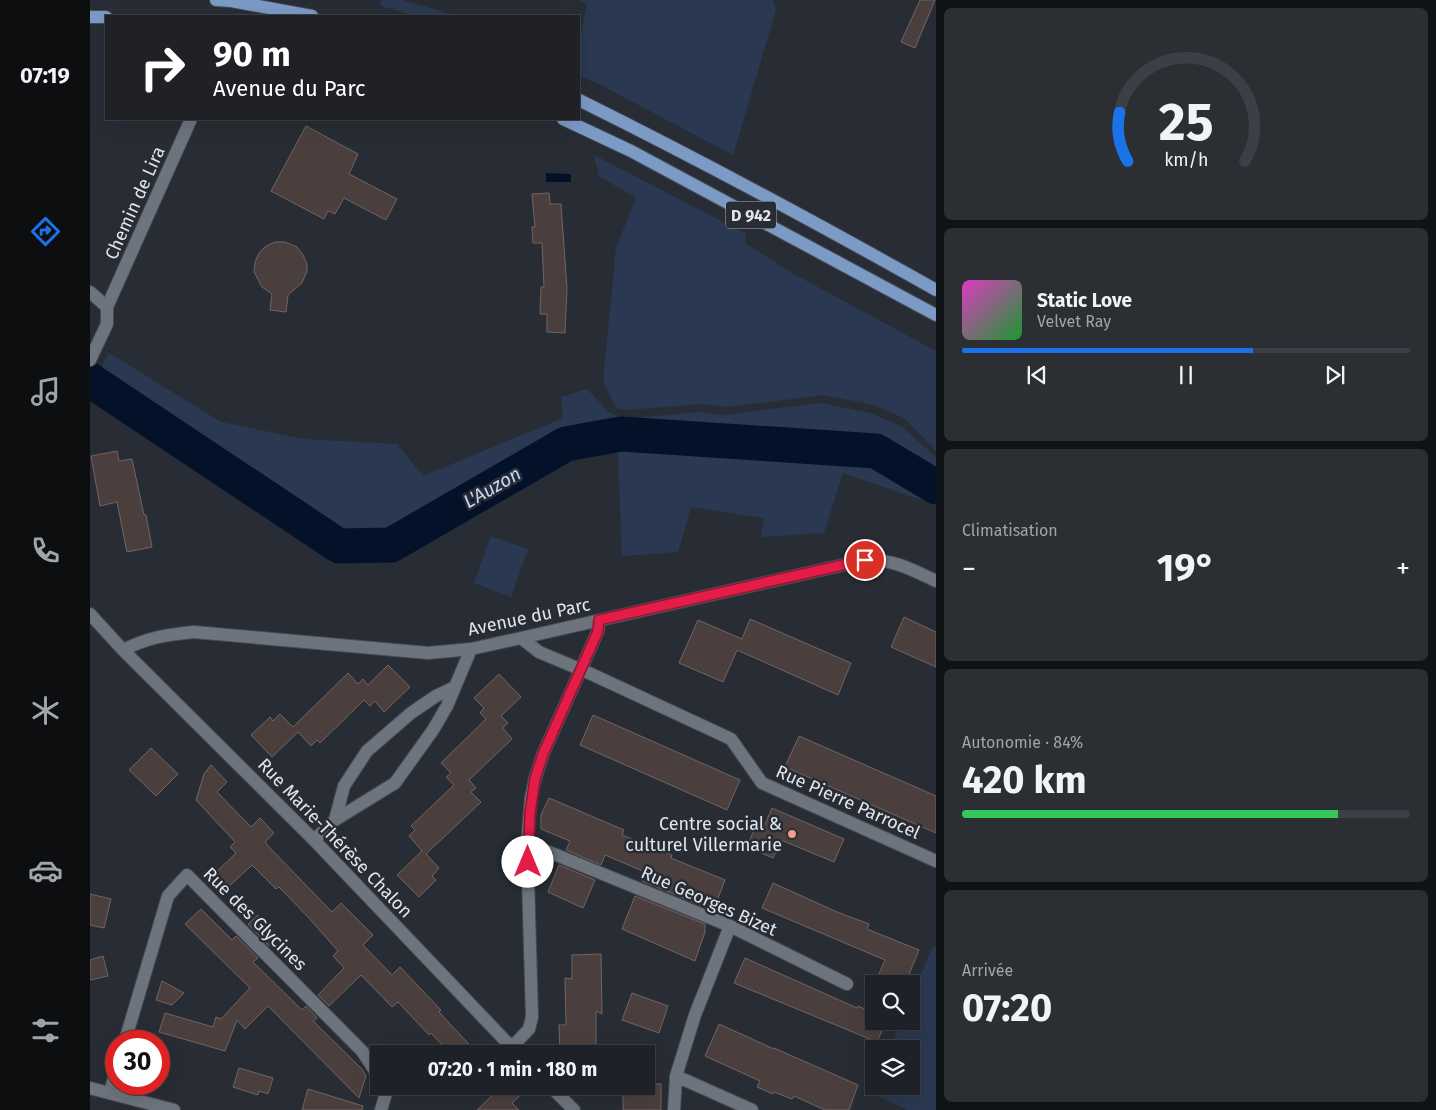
<!DOCTYPE html>
<html lang="fr">
<head>
<meta charset="utf-8">
<style>
	:root { --surface:#1e2228; --page:#2b2f34; --text:#f1f3f6; --muted:#a1a4a8; --line:#3c3f45; --accent:#1a73e8 }
	body { margin:0; font-family:"Fira Sans",sans-serif; background:var(--page); color:var(--text); height:100vh; display:flex; flex-direction:column; font-size:19px; white-space:nowrap }
	* { box-sizing:border-box; margin:0 }
	p { font-size:16px; color:var(--muted) }
	.icon { flex:none; width:28px; height:28px; fill:none; stroke:currentColor; stroke-width:2; stroke-linecap:round; stroke-linejoin:round }
	.map { position:relative; flex:1; overflow:hidden }
	.details { display:flex; flex-direction:column; gap:8px; padding:8px; background:#101316; width:500px }
	.details>* { flex:none }
	.top-card { position:absolute; left:15px; top:15px; width:475px; height:105px; border-radius:0px; box-shadow:0 5px 20px #0002,0 0 0 1px var(--line); background:#202124; color:#fff; overflow:hidden }
	.controls { position:absolute; left:775px; top:975px; display:grid; gap:10px }
	.controls a { display:grid; place-items:center; width:55px; height:55px; border-radius:0px; background:var(--surface); box-shadow:0 5px 20px #0002,0 0 0 1px var(--line); font-size:25px }
	.speed { position:absolute; left:15px; top:1030px; display:flex; gap:10px; font-size:25px; font-weight:700; text-align:center }
	.speed>* { display:grid; place-content:center; width:65px; height:65px; border-radius:50%; background:var(--surface); box-shadow:0 5px 20px #0002,0 0 0 1px var(--line); line-height:1 }
	.speed .limit { border:8px solid #d22; background:#fff; color:#111 }
	.pin { position:absolute; display:grid; place-items:center; width:42px; height:42px; color:#fff; margin:-21px; border:2px solid #fff; border-radius:50%; box-shadow:0 1px 5px #0007 }
	.me { position:absolute; width:55px; margin:-28px; rotate:0deg; stroke-linejoin:round; filter:drop-shadow(0 0 4px #0008) }
	.turn { display:flex; align-items:center; gap:18px; height:105px; padding:0 25px; font-size:22px }
	.turn .icon { width:65px; height:65px; stroke-width:2.5 }
	.turn b { display:block; font-size:35px; line-height:42px }
	.big { font-size:38px; font-weight:700; line-height:1.1 }
	.details .tile { flex:1; display:flex; flex-direction:column; justify-content:center; gap:8px; min-width:0; padding:0 18px; border-radius:8px; background:var(--page) }
	.details .dial { align-items:center; gap:0 }
	.dial svg { height:130px; overflow:visible; fill:none; stroke:var(--line); stroke-width:7; stroke-linecap:round; text-anchor:middle }
	.dial text { fill:var(--text); stroke:none }
	.song { display:flex; align-items:center; gap:15px }
	.cover { width:60px; height:60px; border-radius:8px; background:linear-gradient(135deg,hsl(310 70% 55%),hsl(130 70% 35%)) }
	.played { height:5px; border-radius:2px; background:linear-gradient(90deg,var(--accent) 65%,var(--line) 65%) }
	.keys { display:flex; justify-content:space-around; direction:ltr }
	.heat { display:flex; justify-content:space-between; align-items:center; font-size:28px; direction:ltr }
	.charge { height:8px; border-radius:4px; background:linear-gradient(90deg,#34c759 84%,var(--line) 0) }
	.trip { position:absolute; left:280px; top:1045px; width:285px; height:50px; border-radius:0px; background:var(--surface); box-shadow:0 5px 20px #0002,0 0 0 1px var(--line); font-weight:700; line-height:50px; text-align:center }
	main { display:flex; flex:1; min-height:0 }
	.tab-bar { display:flex; flex-direction:column; width:90px; justify-content:space-around; align-items:center; background:#0c0e10; color:var(--muted) }
	.tab-bar .icon { width:35px; height:35px }
	.tab-bar .active { color:var(--accent) }
	.tab-bar b { font-size:22px; color:var(--text) }
	.map>svg:first-child { display:block }
	.green { fill:#2a3951 }
	.water { fill:#041229 }
	.lines { fill:none; stroke-linecap:round; stroke-linejoin:round }
	.river { stroke:#041229; stroke-width:35 }
	.building { fill:#4a3f3c; stroke:#716562 }
	.minor-casing { stroke:#474b52; stroke-width:14 }
	.major-casing { stroke:#474b52; stroke-width:14 }
	.minor { stroke:#6e747d; stroke-width:12 }
	.major { stroke:#7c9ac6; stroke-width:12 }
	.route-casing { stroke:#92132f; stroke-width:12 }
	.route { stroke:#e11d48; stroke-width:9 }
	.poi-dot { fill:#f39f85; stroke:#282d35; stroke-width:2 }
	.labels { text-anchor:middle; stroke-width:5; stroke-linejoin:round; paint-order:stroke }
	.shield { fill:#282d35; stroke:#aaaeb4; stroke-width:1 }
	.shield-label { font-size:16px; font-weight:bold; fill:#e2e5eb }
	.street-label { font-size:18px; fill:#e2e5eb; stroke:#282d35 }
	.poi-label { font-size:18px; fill:#e2e5eb; stroke:#282d35; text-anchor:end }
	.water-label { font-size:19px; font-style:italic; fill:#c2d6f5; stroke:#282d35 }
</style>
</head>
<body>
<main>
<nav class="tab-bar">
<b>07:19</b>
<svg class="icon active" aria-label="directions" viewBox="0 0 24 24"><path d="M12 3l9 9-9 9-9-9zM9 14v-3h6M13 9l2 2-2 2"/></svg>
<svg class="icon" aria-label="music" viewBox="0 0 24 24"><path d="M9 18V5l10-2v13"/><circle cx="6" cy="18" r="3"/><circle cx="16" cy="16" r="3"/></svg>
<svg class="icon" aria-label="phone" viewBox="0 0 24 24"><path d="M5 4h4l2 5-3 2q2 4 5 5l2-3 5 2v4C11 20 4 13 5 4z"/></svg>
<svg class="icon" aria-label="climate" viewBox="0 0 24 24"><path d="M12 3v18M4 7l16 10M4 17L20 7"/></svg>
<svg class="icon" aria-label="car" viewBox="0 0 24 24"><path d="M5 17H2v-5l4-1 3-4h7l3 4 3 1v5h-3M9 17h6M6 11h13"/><circle cx="7" cy="17" r="2"/><circle cx="17" cy="17" r="2"/></svg>
<svg class="icon" aria-label="filters" viewBox="0 0 24 24"><path d="M4 7h16M4 17h16"/><circle cx="9" cy="7" r="2"/><circle cx="15" cy="17" r="2"/></svg>
</nav>
<div class="map">
<svg width="846" height="1110" viewBox="0 0 846 1110">
	<rect width="100%" height="100%" fill="#282d35"/>
	<!-- green -->
	<path class="green" d="M291,0H312L368,16H326L290,6Z
		M489,0H683L686,10L643,155L509,84L489,76V41L497,4Z
		M504,155L656,234L655,243L702,273L846,351V451L814,418L784,405L734,395L637,407L611,404L536,410L527,408L514,384V370L526,248L546,198L509,176Z
		M19,353L131,422L214,439L307,444L333,476L473,418L471,397L497,389L519,412L533,419L608,412L633,415L731,403L780,413L811,426L846,457V505L753,473L734,533L671,537L674,518L601,507L588,552L532,556L528,456L534,430L476,437L299,538L251,540L6,378Z
		M401,536L438,549L421,597L384,583Z
		M843,946L846,947V1110H818L781,1093L784,1086H821V1049H800L811,1021H821V998Z"/>
	<!-- water -->
	<path class="water" d="M456,173L481,174V182H456Z"/>
	<g class="lines">
		<!-- river -->
		<path class="river" d="M0,380L249,546L301,545L476,444L531,434L786,451L846,487"/>
	</g>
	<!-- building -->
	<path class="building" d="M830,0H845L825,48L811,42Z
		M216,126L268,154L259,174L307,199L296,220L254,198L245,214L238,211L234,219L181,191Z
		M459,193L460,204H471L477,289L475,333L457,332V314H450L451,287H454L452,243H443L442,227H445L442,194Z
		M185,242H195L207,247L213,255L217,264V271L212,283L198,295L196,312L180,310L182,294L172,287L164,272L165,262L169,253L176,246Z
		M27,451L29,461L42,459L54,515H56L62,547L37,552L27,502L10,506L1,456Z
		M814,617L846,632V667L801,647Z
		M660,619L761,663L748,695L647,650L633,682L589,663L608,620L652,639Z
		M298,665L320,687L294,712L285,701L280,706L274,700L230,743L227,740L221,746L208,732L182,757L161,735L180,717L183,721L190,714L203,727L258,673L268,684L273,679L278,685Z
		M409,674L431,697L411,716L418,723L413,728L422,739L379,780L386,788L381,792L391,802L336,854L349,868L342,876L346,880L329,897L307,875L332,851L319,836L325,830L321,826L364,785L356,777L361,773L351,763L396,719L390,713L394,708L384,698Z
		M503,715L650,780L637,810L490,745Z
		M709,736L846,796V833L695,767Z
		M61,748L88,774L66,796L39,770Z
		M121,765L137,782L127,792L161,827L170,818L184,833L175,842L180,848L242,912L251,903L283,935L273,945L302,975L310,967L351,1010L349,1012L388,1054H361L341,1033L339,1035L308,1002L302,1007L271,975L239,1006L228,995L254,968L243,956L248,951L218,917L189,887L186,889L162,865L133,892L120,878L146,853L140,847L145,842L106,800L114,774Z
		M459,798L534,830L532,835L582,855L581,858L635,880L627,901L615,896V907L552,881L555,872L515,855L511,865L476,850L480,841L451,829V815Z
		M682,808L754,839L744,862L691,840L683,858L657,847L666,825L673,829Z
		M469,865L505,880L493,908L458,892Z
		M683,883L747,912L779,924L777,929L829,950L815,984H801L788,976L795,960L672,908Z
		M0,894L21,899L14,928L0,925Z
		M545,896L615,924V932L605,961L532,929Z
		M111,909L142,940L146,936L168,958L163,962L212,1010L216,1006L227,1018L223,1021L272,1069L276,1076L269,1098L178,1006L155,1029L147,1020L135,1051L69,1032L75,1013L123,1027L126,1017L131,1019L160,988L95,924Z
		M168,915L189,936L179,946L158,924Z
		M511,954L512,1014L506,1011V1054H470L469,1025H476L475,978L482,979V955Z
		M13,956L18,976L0,980V960Z
		M655,958L767,1008L768,1006L784,1013V1021H796L787,1042L644,983Z
		M72,981L94,993L82,1005L66,1000Z
		M542,993L578,1006L569,1033L532,1020Z
		M629,1024L684,1049V1048L768,1085L759,1110H735L704,1096L702,1099L684,1092L683,1094L667,1087L670,1081L615,1056Z
		M149,1068L183,1078L178,1094L169,1091L168,1095L143,1087Z
		M556,1084H571V1110H533V1086H556Z
		M412,1086H440L422,1103L429,1110H387Z
		M218,1089L273,1106L272,1110H212Z"/>
	<g class="lines">
		<defs>
			<path id="minor" d="M0,292L17,307
				M0,360L17,324V307L101,119
				M0,614L33,650L224,840L428,1054
				M431,638L449,652L499,673L641,739L672,783L846,861
				M33,650C59,637 76,635 104,632L338,653L381,649L431,638L775,560C803,559 821,569 846,581
				M245,820L254,786L277,751L321,713L346,696L365,687
				M224,840L245,820L305,783L343,730L357,706L381,649
				M437,843L640,926L757,984
				M35,1041L78,896L97,875L272,1051L289,1077
				M422,1047L439,1029L442,1017L437,843L441,798L445,779L453,754L508,631L509,620
				M586,1076L662,1110
				M460,1086L484,1110
				M0,1088L84,1110
				M20,1093L26,1070
				M291,1110L297,1090L295,1086
				M584,1110L586,1076L605,1015L640,926"/>
			<path id="major" d="M126,0L141,1L222,16
				M0,17H16
				M489,100C610,160 729,224 846,290
				M473,119L541,151L846,315"/>
		</defs>
		<!-- minor casing -->
		<use href="#minor" class="minor-casing"/>
		<!-- major casing -->
		<use href="#major" class="major-casing"/>
		<!-- minor -->
		<use href="#minor" class="minor"/>
		<!-- major -->
		<use href="#major" class="major"/>
	</g>
	<g class="lines">
		<defs>
			<path id="route" d="M438,862L440,813L445,779L453,754L508,631L509,620L775,560"/>
		</defs>
		<!-- route casing -->
		<use href="#route" class="route-casing"/>
		<!-- route -->
		<use href="#route" class="route"/>
	</g>
	<!-- markers -->
	<circle class="poi-dot" cx="702" cy="834" r="5"/>
	<g class="labels">
		<!-- shield labels -->
		<rect class="shield" x="636" y="201.5" width="50" height="27" rx="4"/>
		<g class="shield-label">
			<text x="661" y="221">D 942</text>
		</g>
		<!-- street labels -->
		<g class="street-label">
			<text transform="translate(45 203) rotate(-66)" y="6">Chemin de Lira</text>
			<text transform="translate(439 617) rotate(-12)" y="6">Avenue du Parc</text>
			<text transform="translate(758 802) rotate(24)" y="6">Rue Pierre Parrocel</text>
			<text transform="translate(245 838) rotate(46)" y="6">Rue Marie-Thérèse Chalon</text>
			<text transform="translate(619 901) rotate(24)" y="6">Rue Georges Bizet</text>
			<text transform="translate(165 919) rotate(45)" y="6">Rue des Glycines</text>
		</g>
		<!-- poi labels -->
		<g class="poi-label">
			<text x="692" y="830">Centre social &amp;<tspan x="692" dy="21">culturel Villermarie</tspan></text>
		</g>
		<!-- water labels -->
		<g class="water-label">
			<text transform="translate(402 487) rotate(-30)" y="7">L'Auzon</text>
		</g>
	</g>
</svg>
<div class="controls">
<a><svg class="icon" aria-label="search" viewBox="0 0 24 24"><circle cx="10" cy="10" r="6"/><path d="M15 15l6 6"/></svg></a>
<a><svg class="icon" aria-label="layers" viewBox="0 0 24 24"><path d="M12 4l9 5-9 5-9-5zM3 14l9 5 9-5"/></svg></a>
</div>
<div class="speed"><div class="limit">30</div></div>
<div class="pin" style="left:775px;top:560px;background:#d93025"><svg class="icon" aria-label="arrive" viewBox="0 0 24 24"><path d="M6 21V4h12l-3 4 3 4H6"/></svg></div>
<svg class="me" style="left:438px;top:862px" viewBox="-20 -20 40 40"><circle r="19" fill="#fff"/><path d="M0-13L10 11 0 6-10 11z" fill="#e11d48"/></svg>
<div class="trip">07:20 · 1 min · 180 m</div>
<div class="top-card">
<div class="turn"><svg class="icon" aria-label="right" viewBox="0 0 24 24"><path d="M7 20v-9h11M14 6l5 5-5 5"/></svg><div><b>90 m</b>Avenue du Parc</div></div>
</div>
</div>
<section class="details">
<div class="tile dial"><svg viewBox="0 0 100 80">
<path d="M14 69A42 42 0 1 1 86 69"/>
<path d="M14 69A42 42 0 0 1 9 39" stroke="#1a73e8"/>
<text x="50" y="56" font-size="32" font-weight="700">25</text>
<text x="50" y="72" font-size="11">km/h</text>
</svg></div>
<div class="tile">
<div class="song"><i class="cover"></i><div><b>Static Love</b><p>Velvet Ray</p></div></div>
<div class="played"></div>
<div class="keys"><svg class="icon" aria-label="previous" viewBox="0 0 24 24"><path d="M18 5L8 12l10 7zM5 5v14"/></svg><svg class="icon" aria-label="pause" viewBox="0 0 24 24"><path d="M8 5v14M16 5v14"/></svg><svg class="icon" aria-label="next" viewBox="0 0 24 24"><path d="M6 5l10 7-10 7zM19 5v14"/></svg></div>
</div>
<div class="tile"><p>Climatisation</p>
<div class="heat"><a>−</a><b class="big">19°</b><a>+</a></div>
</div>
<div class="tile"><p>Autonomie · 84%</p><b class="big">420 km</b><div class="charge"></div></div>
<div class="tile"><p>Arrivée</p><b class="big">07:20</b></div>
</section>
</main>
</body>
</html>
